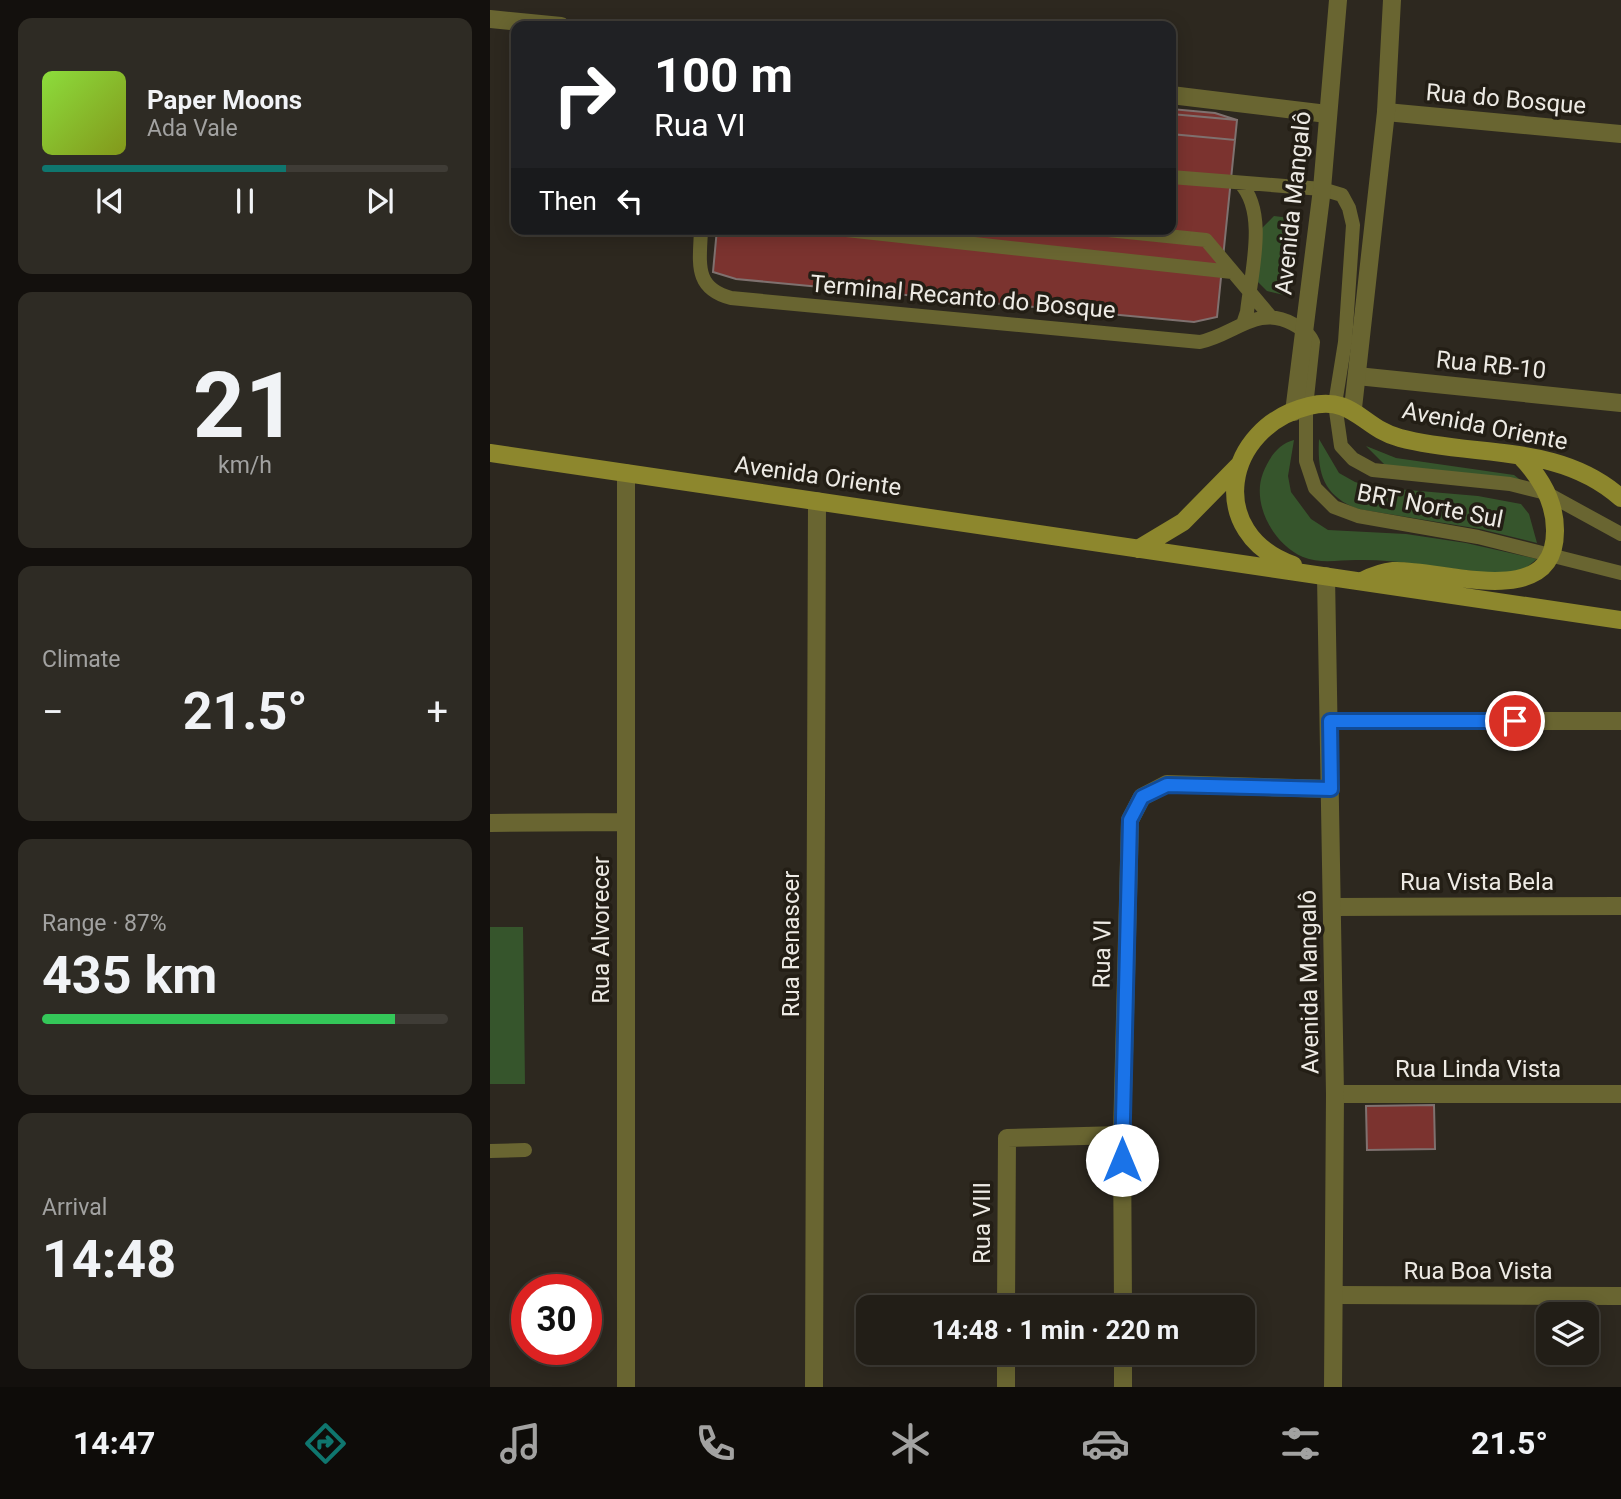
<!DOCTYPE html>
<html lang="en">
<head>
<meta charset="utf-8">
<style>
	:root { --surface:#221e17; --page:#2e2b24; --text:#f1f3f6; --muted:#a2a2a1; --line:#3f3c36; --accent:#0f766e }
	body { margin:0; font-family:Roboto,sans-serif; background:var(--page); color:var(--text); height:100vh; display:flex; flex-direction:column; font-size:26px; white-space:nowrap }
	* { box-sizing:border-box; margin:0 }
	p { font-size:23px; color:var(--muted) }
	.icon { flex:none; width:38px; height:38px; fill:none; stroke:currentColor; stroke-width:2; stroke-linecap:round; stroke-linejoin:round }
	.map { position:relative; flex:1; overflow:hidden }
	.sheet { display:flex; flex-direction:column; gap:18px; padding:18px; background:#13100d; width:490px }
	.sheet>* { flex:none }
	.hud { position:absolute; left:21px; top:21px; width:665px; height:214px; border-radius:14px; box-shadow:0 4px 18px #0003,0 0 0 2px var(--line); background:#202124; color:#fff; overflow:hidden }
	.controls { position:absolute; left:1046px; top:1302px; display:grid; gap:14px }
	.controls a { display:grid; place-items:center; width:63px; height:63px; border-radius:14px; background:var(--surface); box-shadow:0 4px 18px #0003,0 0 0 2px var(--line); font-size:35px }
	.speed { position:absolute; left:21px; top:1274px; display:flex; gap:14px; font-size:35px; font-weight:700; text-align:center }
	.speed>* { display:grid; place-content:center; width:91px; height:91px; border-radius:50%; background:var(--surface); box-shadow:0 4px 18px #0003,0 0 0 2px var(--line); line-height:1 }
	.speed .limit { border:10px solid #d22; background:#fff; color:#111 }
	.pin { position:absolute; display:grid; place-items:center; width:60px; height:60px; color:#fff; margin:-30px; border:4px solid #fff; border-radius:50%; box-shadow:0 2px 7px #0007 }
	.me { position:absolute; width:77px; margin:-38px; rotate:0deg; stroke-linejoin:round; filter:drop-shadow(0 0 5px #0008) }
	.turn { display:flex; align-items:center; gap:24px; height:147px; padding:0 28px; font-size:32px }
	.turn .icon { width:91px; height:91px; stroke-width:2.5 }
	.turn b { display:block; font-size:49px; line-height:60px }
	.then { display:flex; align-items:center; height:66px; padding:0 28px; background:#0003; gap:14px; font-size:26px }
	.big { font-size:52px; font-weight:700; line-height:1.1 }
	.sheet .tile { flex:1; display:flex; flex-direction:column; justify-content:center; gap:10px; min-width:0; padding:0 24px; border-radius:14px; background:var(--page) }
	.sheet .dial { align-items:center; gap:0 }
	.dial b { font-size:91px; line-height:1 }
	.song { display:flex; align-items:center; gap:21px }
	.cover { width:84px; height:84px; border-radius:10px; background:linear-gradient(135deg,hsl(90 70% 55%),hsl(70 70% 35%)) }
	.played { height:7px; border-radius:4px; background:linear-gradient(90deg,var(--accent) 60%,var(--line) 60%) }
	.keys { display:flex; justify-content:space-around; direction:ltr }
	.heat { display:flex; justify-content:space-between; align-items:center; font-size:38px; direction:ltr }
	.charge { height:10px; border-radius:5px; background:linear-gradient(90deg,#34c759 87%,var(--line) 0) }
	.trip { position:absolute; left:366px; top:1295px; width:399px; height:70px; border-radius:14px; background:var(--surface); box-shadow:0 4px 18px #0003,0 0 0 2px var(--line); font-weight:700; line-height:70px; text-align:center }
	.tab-bar { display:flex; height:112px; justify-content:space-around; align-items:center; background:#0e0c09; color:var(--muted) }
	.tab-bar .icon { width:49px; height:49px }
	.tab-bar .active { color:var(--accent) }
	.tab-bar b { font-size:32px; color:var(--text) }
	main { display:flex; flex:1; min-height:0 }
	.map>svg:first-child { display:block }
	.green { fill:#36552c }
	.building { fill:#7b332f; stroke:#7f716f; stroke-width:2 }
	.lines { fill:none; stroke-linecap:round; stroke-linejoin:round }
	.service { stroke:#696531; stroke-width:14 }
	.minor { stroke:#696531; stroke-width:18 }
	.tertiary { stroke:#696531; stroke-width:18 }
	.secondary { stroke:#8d872d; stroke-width:18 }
	.route-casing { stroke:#114b97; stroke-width:18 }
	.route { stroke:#1a73e8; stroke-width:12 }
	.labels { text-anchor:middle; stroke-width:7; stroke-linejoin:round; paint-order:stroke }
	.street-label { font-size:24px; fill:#edeae4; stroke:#231e15 }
</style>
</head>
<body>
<main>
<section class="sheet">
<div class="tile">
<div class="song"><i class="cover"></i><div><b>Paper Moons</b><p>Ada Vale</p></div></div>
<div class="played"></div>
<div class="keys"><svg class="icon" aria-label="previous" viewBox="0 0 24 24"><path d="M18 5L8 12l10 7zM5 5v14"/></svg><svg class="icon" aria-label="pause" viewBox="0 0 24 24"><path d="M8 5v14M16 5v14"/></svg><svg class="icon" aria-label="next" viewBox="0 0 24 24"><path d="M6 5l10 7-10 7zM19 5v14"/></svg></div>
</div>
<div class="tile dial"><b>21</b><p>km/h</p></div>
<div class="tile"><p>Climate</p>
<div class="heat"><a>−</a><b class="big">21.5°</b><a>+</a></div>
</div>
<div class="tile"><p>Range · 87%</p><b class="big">435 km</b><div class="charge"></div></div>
<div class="tile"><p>Arrival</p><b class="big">14:48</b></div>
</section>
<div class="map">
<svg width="1131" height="1387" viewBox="0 0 1131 1387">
	<rect width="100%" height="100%" fill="#2d281f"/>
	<!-- green -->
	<path class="green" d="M784,216L800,218L794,295L777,291L767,281L772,228Z
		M829,439L849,473L865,482L883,487L988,496L1031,504L1039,514L1047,543L990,529L868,509C834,496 827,474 829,439Z
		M804,440L798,476L801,492L821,519L838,530L916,534L976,543L1047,559C1039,565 1030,574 1020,575C1009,577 994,573 983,571C944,567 905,559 866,560C848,560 830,564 813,557C784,545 761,504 773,473C779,458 788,444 804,440Z
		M876,446L906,458L1024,475L1037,485L895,465Z
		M0,927H33L35,1084H0Z"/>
	<!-- building -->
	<path class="building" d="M681,109L725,113L747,120L727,317L704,322L246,279L223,272L227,229H681Z
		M681,114L747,120L745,140L681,134Z
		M944,1105L945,1149L877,1150L876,1106Z"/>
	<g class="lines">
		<!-- service -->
		<path class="service" d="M681,177L832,189L852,195L859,208L863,225L855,342L845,404L851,446L863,459L883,470L1020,484L1056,493L1131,534
			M750,183C778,212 761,273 757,312L753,324
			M211,229C210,262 203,288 241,298L710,342C744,335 768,304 803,324C812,329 819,333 823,342L816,407V461L825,488L844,507L868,516L988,537L1131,573
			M347,229L742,272
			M608,229L716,240L780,316
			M0,1151L35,1150"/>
		<!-- minor -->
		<path class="minor" d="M0,19L71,26
			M681,95L837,114
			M896,112L1131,134
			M867,376L1131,403
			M136,473V1387
			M840,721H1131
			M0,823L136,822
			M843,907L1131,906
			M845,1094H1131
			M845,1295L1131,1296
			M516,1307L517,1138L632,1135
			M633,1307L632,1135L640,820L652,797L677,784L841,789
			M633,1353V1387
			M324,1387L327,501
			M516,1387V1353"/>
		<!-- tertiary -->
		<path class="tertiary" d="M863,408L896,112L902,0
			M804,412L832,189L848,0
			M836,576L845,1094L843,1387"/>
		<!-- secondary -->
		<path class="secondary" d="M0,453L1131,620
			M648,549L693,522L749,465
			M803,565C715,534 733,427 819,406C864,395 872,428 910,438C985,458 1068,442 1131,498
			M872,581C882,576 892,572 903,571C950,568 1066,614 1065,530C1065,501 1049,475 1029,455"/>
	</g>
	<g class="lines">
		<defs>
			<path id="route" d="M632,1160L640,820L652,797L677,785L841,789L840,721H1025"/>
		</defs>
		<!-- route casing -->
		<use href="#route" class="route-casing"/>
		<!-- route -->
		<use href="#route" class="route"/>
	</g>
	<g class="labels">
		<!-- street labels -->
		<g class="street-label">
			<text transform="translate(1016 99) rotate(5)" y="8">Rua do Bosque</text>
			<text transform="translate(803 203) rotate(-84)" y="8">Avenida Mangalô</text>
			<text transform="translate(473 297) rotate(5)" y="8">Terminal Recanto do Bosque</text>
			<text transform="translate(1001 365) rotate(6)" y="8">Rua RB-10</text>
			<text transform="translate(995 426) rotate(11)" y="8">Avenida Oriente</text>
			<text transform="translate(328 476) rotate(8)" y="8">Avenida Oriente</text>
			<text transform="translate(940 506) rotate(11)" y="8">BRT Norte Sul</text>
			<text x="987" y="890">Rua Vista Bela</text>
			<text transform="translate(111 930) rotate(-90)" y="8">Rua Alvorecer</text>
			<text transform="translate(301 944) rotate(-90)" y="8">Rua Renascer</text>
			<text transform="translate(612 954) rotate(-89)" y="8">Rua VI</text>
			<text transform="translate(819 982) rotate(-91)" y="8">Avenida Mangalô</text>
			<text x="988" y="1077">Rua Linda Vista</text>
			<text transform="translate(492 1223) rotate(-90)" y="8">Rua VIII</text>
			<text x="988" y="1279">Rua Boa Vista</text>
		</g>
	</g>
</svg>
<div class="controls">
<a><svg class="icon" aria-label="layers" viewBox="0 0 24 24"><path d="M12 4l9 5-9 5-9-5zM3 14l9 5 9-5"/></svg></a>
</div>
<div class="speed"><div class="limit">30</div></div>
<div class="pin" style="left:1025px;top:721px;background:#d93025"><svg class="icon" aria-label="arrive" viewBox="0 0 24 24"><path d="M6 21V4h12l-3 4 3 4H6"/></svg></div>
<svg class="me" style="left:632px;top:1160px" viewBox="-20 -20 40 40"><circle r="19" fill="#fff"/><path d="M0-13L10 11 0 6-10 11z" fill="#1a73e8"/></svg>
<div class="trip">14:48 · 1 min · 220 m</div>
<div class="hud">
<div class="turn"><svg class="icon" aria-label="right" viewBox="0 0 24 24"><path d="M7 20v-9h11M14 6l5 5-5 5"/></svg><div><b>100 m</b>Rua VI</div></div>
<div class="then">Then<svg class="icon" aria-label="left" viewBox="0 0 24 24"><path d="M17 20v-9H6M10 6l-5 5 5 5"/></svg></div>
</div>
</div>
</main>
<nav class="tab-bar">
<b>14:47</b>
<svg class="icon active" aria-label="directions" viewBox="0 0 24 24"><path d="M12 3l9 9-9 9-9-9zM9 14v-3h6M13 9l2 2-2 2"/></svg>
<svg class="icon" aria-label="music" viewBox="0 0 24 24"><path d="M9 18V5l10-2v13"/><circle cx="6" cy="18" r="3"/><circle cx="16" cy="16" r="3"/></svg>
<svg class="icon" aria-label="phone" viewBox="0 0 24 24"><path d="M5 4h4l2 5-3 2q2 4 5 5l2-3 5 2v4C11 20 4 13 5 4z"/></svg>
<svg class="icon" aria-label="climate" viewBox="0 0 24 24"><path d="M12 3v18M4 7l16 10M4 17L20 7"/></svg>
<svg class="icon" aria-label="car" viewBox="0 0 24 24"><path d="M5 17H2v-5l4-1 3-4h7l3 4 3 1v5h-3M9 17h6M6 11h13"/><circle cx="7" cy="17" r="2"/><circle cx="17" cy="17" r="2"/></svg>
<svg class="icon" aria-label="filters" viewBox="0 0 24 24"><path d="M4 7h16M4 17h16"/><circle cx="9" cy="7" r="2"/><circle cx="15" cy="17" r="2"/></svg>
<b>21.5°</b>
</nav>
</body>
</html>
